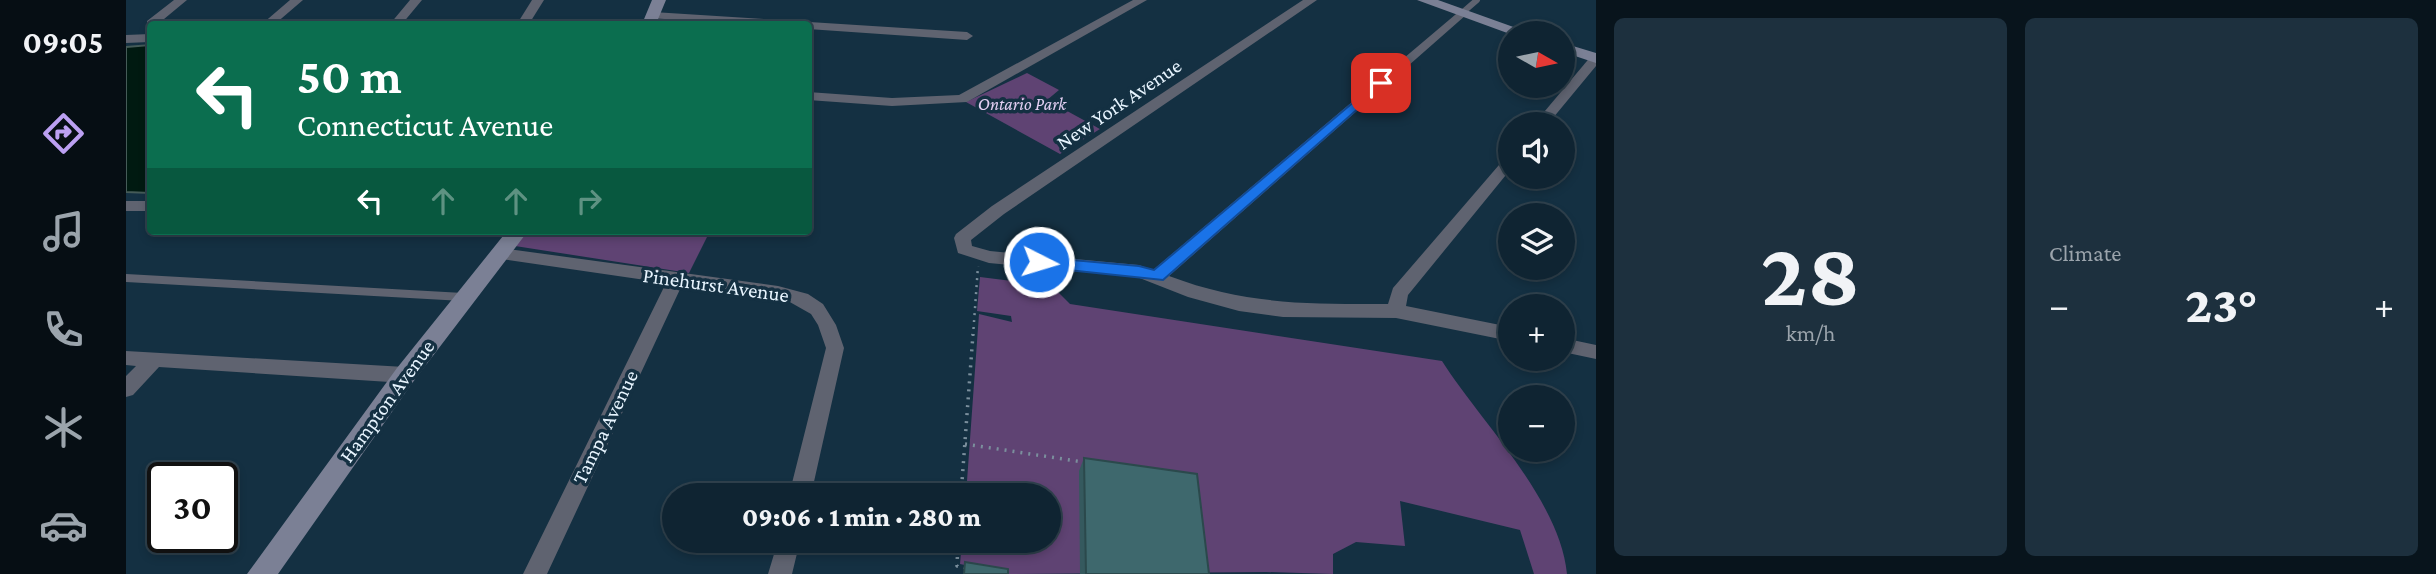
<!DOCTYPE html>
<html lang="en">
<head>
<meta charset="utf-8">
<style>
	:root { --surface:#0f2432; --page:#1d303e; --text:#f1f3f6; --muted:#9ba4ac; --line:#2f414d; --accent:#bca0f2 }
	body { margin:0; font-family:"Crimson Pro",serif; background:var(--page); color:var(--text); height:100vh; display:flex; flex-direction:column; font-size:26px; white-space:nowrap }
	* { box-sizing:border-box; margin:0 }
	p { font-size:23px; color:var(--muted) }
	.icon { flex:none; width:38px; height:38px; fill:none; stroke:currentColor; stroke-width:2; stroke-linecap:round; stroke-linejoin:round }
	.map { position:relative; flex:1; overflow:hidden }
	.sheet { display:flex; flex-direction:column; gap:18px; padding:18px; background:#08141c; width:840px }
	.sheet>* { flex:none }
	.top-card { position:absolute; left:21px; top:21px; width:665px; height:214px; border-radius:7px; box-shadow:0 4px 10px #0003,0 0 0 2px var(--line); background:#0b6e4f; color:#fff; overflow:hidden }
	.needle { width:46px; rotate:99deg }
	.controls { position:absolute; left:1372px; top:21px; display:grid; gap:14px }
	.controls a { display:grid; place-items:center; width:77px; height:77px; border-radius:50%; background:var(--surface); box-shadow:0 4px 10px #0003,0 0 0 2px var(--line); font-size:35px }
	.speed { position:absolute; left:21px; top:462px; display:flex; gap:14px; font-size:35px; font-weight:700; text-align:center }
	.speed>* { display:grid; place-content:center; width:91px; height:91px; border-radius:50%; background:var(--surface); box-shadow:0 4px 10px #0003,0 0 0 2px var(--line); line-height:1 }
	.speed .limit { border:4px solid #111; border-radius:10px; background:#fff; color:#111 }
	.pin { position:absolute; display:grid; place-items:center; width:60px; height:60px; color:#fff; margin:-30px; border-radius:14px; box-shadow:0 4px 10px #0006 }
	.me { position:absolute; width:77px; margin:-38px; rotate:95deg; stroke-linejoin:round; filter:drop-shadow(0 0 5px #0008) }
	.turn { display:flex; align-items:center; gap:24px; height:147px; padding:0 35px; font-size:32px }
	.turn .icon { width:91px; height:91px; stroke-width:2.5 }
	.turn b { display:block; font-size:49px; line-height:60px }
	.lanes { display:flex; align-items:center; height:66px; padding:0 35px; background:#0003; justify-content:center; gap:35px; direction:ltr }
	.lanes .off { opacity:.35 }
	.big { font-size:52px; font-weight:800; line-height:1.1 }
	.sheet .card { flex:1; display:flex; flex-direction:column; justify-content:center; gap:10px; min-width:0; padding:0 24px; border-radius:10px; background:var(--page) }
	.sheet .dial { align-items:center; gap:0 }
	.dial b { font-size:91px; line-height:1 }
	.heat { display:flex; justify-content:space-between; align-items:center; font-size:38px; direction:ltr }
	.sheet .tiles { flex:1; display:grid; gap:18px; grid-template-columns:repeat(2,1fr) }
	.trip { position:absolute; left:536px; top:483px; width:399px; height:70px; border-radius:35px; background:var(--surface); box-shadow:0 4px 10px #0003,0 0 0 2px var(--line); font-weight:800; line-height:70px; text-align:center }
	main { display:flex; flex:1; min-height:0 }
	.dock { display:flex; flex-direction:column; width:126px; justify-content:space-around; align-items:center; background:#060e14; color:var(--muted) }
	.dock .icon { width:49px; height:49px }
	.dock .on { color:var(--accent) }
	.dock b { font-size:32px; color:var(--text) }
	.map>svg:first-child { display:block }
	.green { fill:#5f4373 }
	.water { fill:#001a11; stroke:#455b58; stroke-width:2 }
	.lines { fill:none; stroke-linecap:round; stroke-linejoin:round }
	.path-far1 { stroke:#7b8f9d; stroke-width:2.5; stroke-dasharray:2 5; stroke-linecap:butt }
	.path { stroke:#7b8f9d; stroke-width:3.5; stroke-dasharray:2 6; stroke-linecap:butt }
	.lane-far1 { stroke:#5f6370; stroke-width:6 }
	.lane { stroke:#5f6370; stroke-width:8 }
	.street { fill:#5f6370; fill-rule:evenodd }
	.secondary { fill:#7b8095; fill-rule:evenodd }
	.wall { fill:#35595e }
	.building { fill:#3e686d; stroke:#2b494c; stroke-width:2 }
	.route { fill:#1a73e8; stroke:#114b97; stroke-width:2 }
	.labels { text-anchor:middle; stroke-width:7; stroke-linejoin:round; paint-order:stroke }
	.far-park-label { font-size:18px; font-style:italic; fill:#e4d0f4; stroke:#143042 }
	.street-label { font-size:21px; fill:#e7f4fe; stroke:#143042 }
</style>
</head>
<body>
<main>
<nav class="dock">
<b>09:05</b>
<svg class="icon on" aria-label="directions" viewBox="0 0 24 24"><path d="M12 3l9 9-9 9-9-9zM9 14v-3h6M13 9l2 2-2 2"/></svg>
<svg class="icon" aria-label="music" viewBox="0 0 24 24"><path d="M9 18V5l10-2v13"/><circle cx="6" cy="18" r="3"/><circle cx="16" cy="16" r="3"/></svg>
<svg class="icon" aria-label="phone" viewBox="0 0 24 24"><path d="M5 4h4l2 5-3 2q2 4 5 5l2-3 5 2v4C11 20 4 13 5 4z"/></svg>
<svg class="icon" aria-label="climate" viewBox="0 0 24 24"><path d="M12 3v18M4 7l16 10M4 17L20 7"/></svg>
<svg class="icon" aria-label="car" viewBox="0 0 24 24"><path d="M5 17H2v-5l4-1 3-4h7l3 4 3 1v5h-3M9 17h6M6 11h13"/><circle cx="7" cy="17" r="2"/><circle cx="17" cy="17" r="2"/></svg>
</nav>
<div class="map">
<svg width="1470" height="574" viewBox="0 0 1470 574">
	<rect width="100%" height="100%" fill="#143042"/>
	<!-- green -->
	<path class="green" d="M901,73L933,90L921,100L974,129L934,154L840,102Z
		M401,231H584L563,273L389,246Z
		M854,277L926,286L944,304L1316,361C1355,422 1434,500 1441,574H1408L1394,530L1274,501L1279,546L1230,542L1207,554V574L1140,572L882,574L834,564L836,541H922V495H840L853,314L886,322L885,316L851,311Z"/>
	<!-- water -->
	<path class="water" d="M24,45V193L0,192V47Z"/>
	<g class="lines">
		<!-- path-far1 -->
		<path class="path-far1" d="M847,336L852,266"/>
		<!-- path -->
		<path class="path" d="M839,444L957,462
			M835,495L847,334
			M832,541L831,566L841,568"/>
		<!-- lane-far1 -->
		<path class="lane-far1" d="M1336,13L1351,0"/>
		<!-- lane -->
		<path class="lane" d="M0,278L337,297"/>
		<!-- street -->
		<path class="street" d="M48,0H61L32,24L21,27V21Z
			M164,0H177L149,24H136Z
			M284,0H296L276,24H264Z
			M406,0H418L403,24H391Z
			M1007,0H1021L841,102L766,106L682,100V92L766,98L833,95Z
			M1177,0H1191L878,214L845,240L846,246L864,251L1013,265L1027,270L1336,9L1342,13L1340,15L1043,276C1120,305 1181,304 1262,304L1267,288L1379,158L1384,156V170L1282,295L1280,306L1384,327V341L1270,318L1157,317L1113,311L1062,297L1011,277L863,263L832,253L828,238L830,234L866,206Z
			M527,12L841,32L847,36L841,40L682,29V24H616L523,18V14Z
			M24,34V42L0,43V35Z
			M1470,54V66L1422,124H1408L1466,55Z
			M0,201H24V211H0Z
			M375,248L652,286L682,294L697,304L710,325L718,348L685,495H663L700,348L692,325L685,314L662,301L556,285L421,574H397L540,283L369,258L367,254Z
			M1437,338L1470,345V359L1437,352Z
			M0,351L279,367L286,370L289,375L286,380L279,383L33,367L7,395L0,397V376L10,366L0,365Z
			M652,541H674L666,574H642Z"/>
		<!-- secondary -->
		<path class="secondary" d="M526,0H540L530,24H516Z
			M1291,0H1312L1404,33L1384,34Z
			M1437,43L1470,53V63L1437,52Z
			M381,231H402L287,382L152,574H121L271,368Z"/>
	</g>
	<!-- wall -->
	<path class="wall" d="M958,458L1083,574H954L953,471Z"/>
	<!-- building -->
	<path class="building" d="M958,458L1071,474L1083,574H960Z
		M839,562L882,569V574H838Z"/>
	<!-- route -->
	<path class="route" d="M1255,79L1261,83L1259,85L1037,280L913,267L906,262L913,257L1013,266L1028,270Z"/>
	<g class="labels">
		<!-- far-park labels -->
		<g class="far-park-label">
			<text x="896" y="110">Ontario Park</text>
		</g>
		<!-- street labels -->
		<g class="street-label">
			<text transform="translate(993 104) rotate(-34)" y="7">New York Avenue</text>
			<text transform="translate(590 285) rotate(8)" y="7">Pinehurst Avenue</text>
			<text transform="translate(261 401) rotate(-54)" y="7">Hampton Avenue</text>
			<text transform="translate(479 427) rotate(-64)" y="7">Tampa Avenue</text>
		</g>
	</g>
</svg>
<div class="controls">
<a><svg class="needle" viewBox="-14 -14 28 28"><path d="M0-13l5 13h-10z" fill="#e53935"/><path d="M0 13l5-13h-10z" fill="#9ba4ac"/></svg></a>
<a><svg class="icon" aria-label="sound" viewBox="0 0 24 24"><path d="M4 9h4l5-4v14l-5-4H4zM17 9q2 3 0 6"/></svg></a>
<a><svg class="icon" aria-label="layers" viewBox="0 0 24 24"><path d="M12 4l9 5-9 5-9-5zM3 14l9 5 9-5"/></svg></a>
<a>+</a>
<a>−</a>
</div>
<div class="speed"><div class="limit">30</div></div>
<div class="pin" style="left:1255px;top:83px;background:#d93025"><svg class="icon" aria-label="arrive" viewBox="0 0 24 24"><path d="M6 21V4h12l-3 4 3 4H6"/></svg></div>
<svg class="me" style="left:913px;top:262px" viewBox="-20 -20 40 40"><circle r="17" fill="#1a73e8" stroke="#fff" stroke-width="3"/><path d="M0-11L8 9 0 5-8 9z" fill="#fff"/></svg>
<div class="trip">09:06 · 1 min · 280 m</div>
<div class="top-card">
<div class="turn"><svg class="icon" aria-label="left" viewBox="0 0 24 24"><path d="M17 20v-9H6M10 6l-5 5 5 5"/></svg><div><b>50 m</b>Connecticut Avenue</div></div>
<div class="lanes"><svg class="icon" aria-label="left" viewBox="0 0 24 24"><path d="M17 20v-9H6M10 6l-5 5 5 5"/></svg><svg class="icon off" aria-label="ahead" viewBox="0 0 24 24"><path d="M12 20V5M6 11l6-6 6 6"/></svg><svg class="icon off" aria-label="ahead" viewBox="0 0 24 24"><path d="M12 20V5M6 11l6-6 6 6"/></svg><svg class="icon off" aria-label="right" viewBox="0 0 24 24"><path d="M7 20v-9h11M14 6l5 5-5 5"/></svg></div>
</div>
</div>
<section class="sheet">
<div class="tiles">
<div class="card dial"><b>28</b><p>km/h</p></div>
<div class="card"><p>Climate</p>
<div class="heat"><a>−</a><b class="big">23°</b><a>+</a></div>
</div>
</div>
</section>
</main>
</body>
</html>
